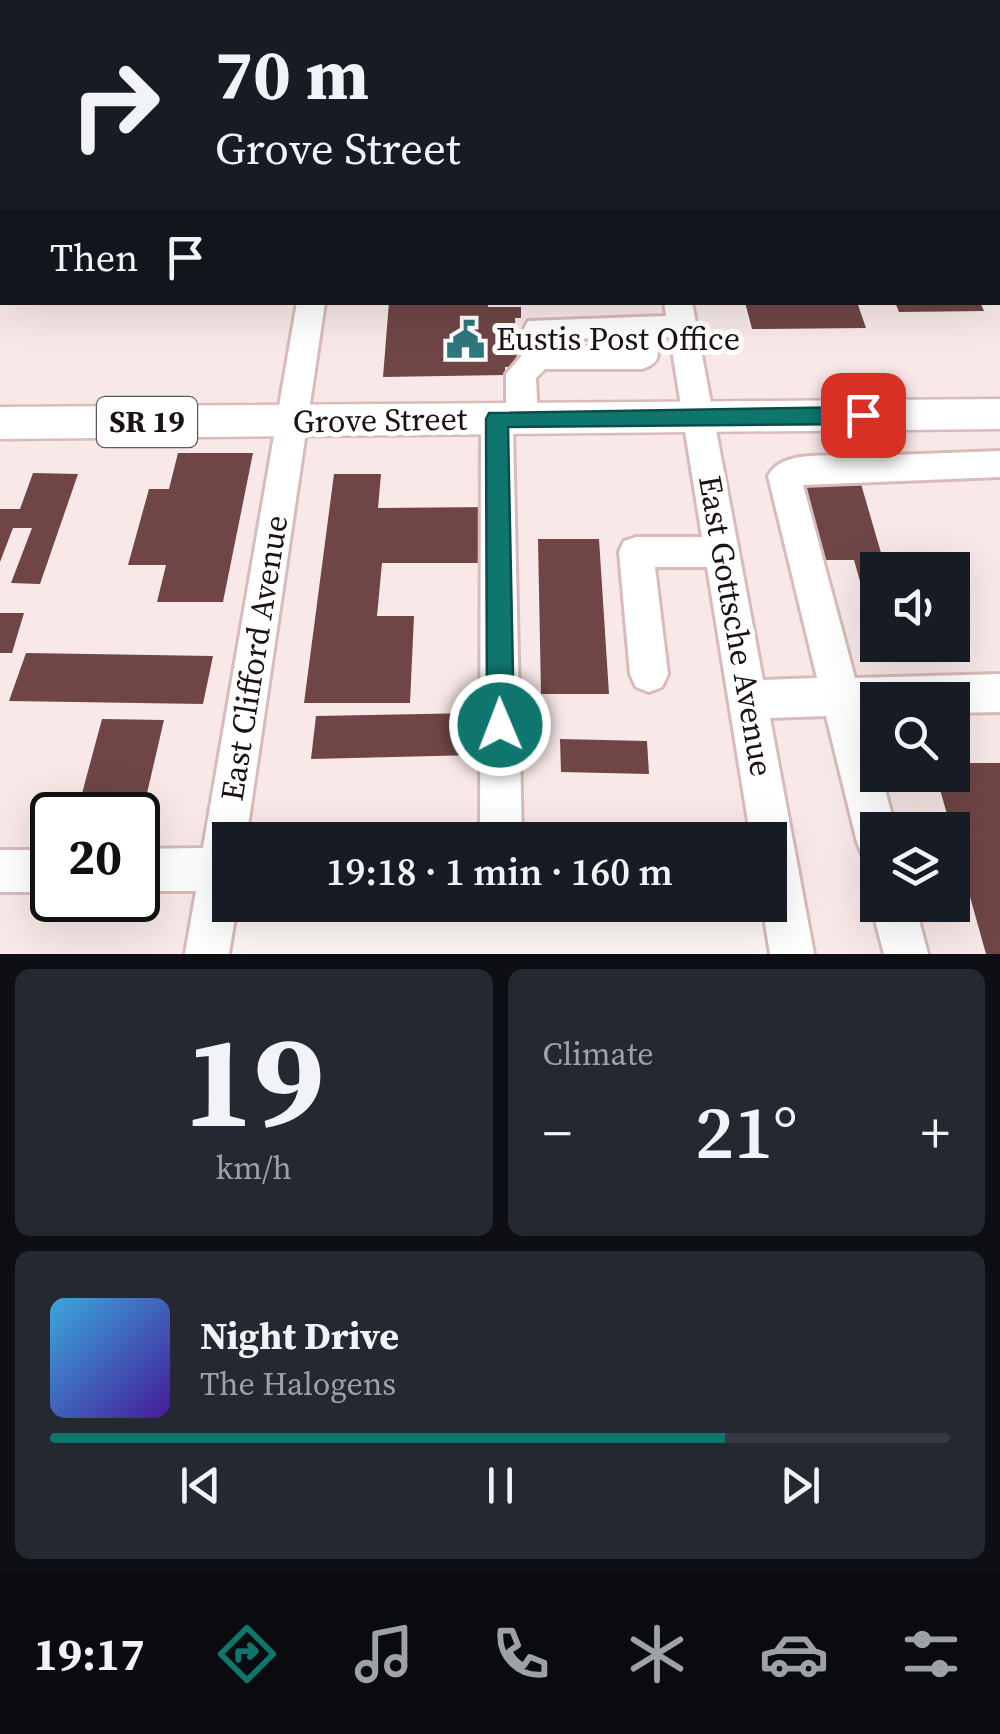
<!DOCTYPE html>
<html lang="en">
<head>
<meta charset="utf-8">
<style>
	:root { --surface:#171b24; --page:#242831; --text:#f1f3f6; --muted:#9ea1a6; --line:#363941; --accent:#0f766e }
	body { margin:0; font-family:"Source Serif 4",serif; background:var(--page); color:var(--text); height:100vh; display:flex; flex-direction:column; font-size:38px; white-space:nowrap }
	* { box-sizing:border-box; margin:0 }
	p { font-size:32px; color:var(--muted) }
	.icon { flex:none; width:55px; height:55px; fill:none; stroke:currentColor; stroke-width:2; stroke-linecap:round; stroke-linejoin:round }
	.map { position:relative; height:954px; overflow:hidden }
	.panel { display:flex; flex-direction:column; gap:15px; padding:15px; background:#0d0f14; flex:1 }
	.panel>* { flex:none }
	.guide { position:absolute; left:0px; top:0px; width:1000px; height:305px; box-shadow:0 10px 40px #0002; background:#171b24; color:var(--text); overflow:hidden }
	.tools { position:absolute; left:860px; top:552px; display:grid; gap:20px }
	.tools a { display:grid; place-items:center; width:110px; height:110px; border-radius:0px; background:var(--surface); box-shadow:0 10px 40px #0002; font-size:50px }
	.speed { position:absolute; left:30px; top:792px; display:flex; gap:20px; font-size:50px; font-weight:700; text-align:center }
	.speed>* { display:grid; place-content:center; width:130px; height:130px; border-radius:50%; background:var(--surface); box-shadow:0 10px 40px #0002; line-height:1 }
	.speed .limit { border:5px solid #111; border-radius:15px; background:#fff; color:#111 }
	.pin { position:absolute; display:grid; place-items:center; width:85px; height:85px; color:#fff; margin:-42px; border-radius:20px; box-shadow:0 5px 15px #0006 }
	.me { position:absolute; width:110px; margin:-55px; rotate:359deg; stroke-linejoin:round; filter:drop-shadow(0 0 8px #0008) }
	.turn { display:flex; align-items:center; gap:35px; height:210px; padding:0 50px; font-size:45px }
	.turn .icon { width:130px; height:130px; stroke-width:2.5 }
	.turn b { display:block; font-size:70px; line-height:85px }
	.then { display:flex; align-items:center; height:95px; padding:0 50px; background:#0003; gap:20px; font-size:38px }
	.big { font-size:75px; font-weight:600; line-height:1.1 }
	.panel .tile { flex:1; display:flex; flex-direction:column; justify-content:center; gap:15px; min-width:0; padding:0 35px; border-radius:15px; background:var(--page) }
	.panel .dial { align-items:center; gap:0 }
	.dial b { font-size:130px; line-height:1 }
	.song { display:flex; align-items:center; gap:30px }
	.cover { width:120px; height:120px; border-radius:15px; background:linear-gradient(135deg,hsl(200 70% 55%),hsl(260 70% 35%)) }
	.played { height:10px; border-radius:5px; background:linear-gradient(90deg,var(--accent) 75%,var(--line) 75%) }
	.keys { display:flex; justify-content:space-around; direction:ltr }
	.heat { display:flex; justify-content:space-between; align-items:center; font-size:55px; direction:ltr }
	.panel .tiles { flex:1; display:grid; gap:15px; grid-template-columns:1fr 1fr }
	.tile:last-child { grid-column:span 2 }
	.trip { position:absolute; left:212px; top:822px; width:575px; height:100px; border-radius:0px; background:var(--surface); box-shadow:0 10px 40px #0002; font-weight:600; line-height:100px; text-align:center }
	.dock { display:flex; height:160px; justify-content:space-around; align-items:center; background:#090b0e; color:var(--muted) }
	.dock .icon { width:70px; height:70px }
	.dock .selected { color:var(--accent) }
	.dock b { font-size:45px; color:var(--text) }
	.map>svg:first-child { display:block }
	.built { fill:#f8e9e8; fill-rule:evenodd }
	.building { fill:#6f4645 }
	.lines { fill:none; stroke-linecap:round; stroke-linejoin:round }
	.minor-casing { stroke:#d8bbba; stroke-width:6 }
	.major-casing { stroke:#d8bbba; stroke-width:5 }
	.minor { fill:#fff; fill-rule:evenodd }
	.major { fill:#fff; fill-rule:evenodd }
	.route { fill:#0f766e; stroke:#0a4d48; stroke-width:2.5 }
	.labels { text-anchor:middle; stroke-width:10; stroke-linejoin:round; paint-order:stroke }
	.shield { fill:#fff; stroke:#605958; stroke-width:2.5 }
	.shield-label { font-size:30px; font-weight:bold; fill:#1c1211 }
	.poi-label { font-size:32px; fill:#1c1211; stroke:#fff; text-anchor:start }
	.street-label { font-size:32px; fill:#1c1211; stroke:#fff }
</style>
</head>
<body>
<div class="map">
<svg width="1000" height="954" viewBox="0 0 1000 954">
	<rect width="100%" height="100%" fill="#fdf7f6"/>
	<!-- built -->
	<path class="built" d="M0,0H1000V403L0,412ZM2,2H998V302H2Z
		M1000,425V954H783L770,840H230L226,954H0V434ZM878,570H952V645H878ZM878,700H952V775H878ZM52,815H138V900H52ZM878,830H952V905H878Z"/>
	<!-- building -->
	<path class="building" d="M389,302H488V307H521V318H515L517,367H505V375L383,377Z
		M745,302H857L866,328L752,329Z
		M895,302H980L984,311L899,312Z
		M178,453H253L223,602H157L166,565H128L149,489H169Z
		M33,473L78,474L40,584L11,583L32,528H13L0,562V509H20Z
		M334,474H381L378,508L492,507V563H382L377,616H414L410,703H304Z
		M861,484L886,570H878V585H861L854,560H825L806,485Z
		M538,539H599L609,694H541Z
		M0,613H24L12,653H0Z
		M26,653L213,656L203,704L9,701Z
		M476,713V755L311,759L316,716Z
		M102,719L164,720L145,802L80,801Z
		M560,739L647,741L649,774L561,772Z
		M952,763H1000V954H986L936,775H952Z"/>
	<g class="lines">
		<defs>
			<path id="minor" d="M500,0H520V2H500Z
				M615,0H635L636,2H616Z
				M882,0H902L903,2H883Z
				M998,54H1000V68L998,67Z
				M0,67H2V81H0Z
				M0,93H2V107H0Z
				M998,149H1000V165H998Z
				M998,199L1000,200V222L998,221Z
				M297,302H325L246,840H230V905H237L229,954H185L196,891H138V849L203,848Z
				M664,302H692L763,680L817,678L768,476C782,448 834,457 861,456L848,415L852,406L863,403L874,406L893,455L1000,451V477L803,485L855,678L1000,674V712L952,713V700H878V715H865L878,775H881L896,830H878V863L863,857L857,842L826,716L770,718L814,954H770L762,905H770V840H751L707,567H655L668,674L662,687L649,692L636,687L630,674L619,552L624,541L636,537H702L670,337H656C659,355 661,363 642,369H545L536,378L538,419L533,428L522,432L513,428L522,840H480L481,419L486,410L497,406L506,410V374L523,354L524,329L528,321L666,316ZM628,338L629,347H553L552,339Z
				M0,850H52V892H0Z
				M878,890V905H915L928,954H884L871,905Z"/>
			<path id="major" d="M1000,399V429L0,439V407Z"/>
		</defs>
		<!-- minor casing -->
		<use href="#minor" class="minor-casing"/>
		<!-- major casing -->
		<use href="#major" class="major-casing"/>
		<!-- minor -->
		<use href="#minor" class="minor"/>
		<!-- major -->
		<use href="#major" class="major"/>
	</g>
	<!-- route -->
	<path class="route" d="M863,407L874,415L863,424L508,427L514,725L510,735L500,739L491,735L487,725L486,419L489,413Z"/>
	<!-- icons -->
	<defs>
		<symbol id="civic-bare" viewBox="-9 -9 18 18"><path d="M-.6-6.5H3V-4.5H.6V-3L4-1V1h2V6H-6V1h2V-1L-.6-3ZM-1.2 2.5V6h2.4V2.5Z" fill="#2e777d" stroke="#fff" stroke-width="2.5" paint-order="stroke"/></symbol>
	</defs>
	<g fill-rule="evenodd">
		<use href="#civic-bare" x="438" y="312" width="55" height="55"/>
	</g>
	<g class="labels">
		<!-- shield labels -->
		<rect class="shield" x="97" y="397" width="100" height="50" rx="8"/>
		<g class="shield-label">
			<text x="147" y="432">SR 19</text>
		</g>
		<!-- poi labels -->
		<g class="poi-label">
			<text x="496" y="350">Eustis Post Office</text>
		</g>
		<!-- street labels -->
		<g class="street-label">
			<text transform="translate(380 420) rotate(-1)" y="11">Grove Street</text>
			<text transform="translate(736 626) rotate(80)" y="11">East Gottsche Avenue</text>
			<text transform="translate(254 658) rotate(-81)" y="11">East Clifford Avenue</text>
		</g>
	</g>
</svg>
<div class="tools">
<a><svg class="icon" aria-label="sound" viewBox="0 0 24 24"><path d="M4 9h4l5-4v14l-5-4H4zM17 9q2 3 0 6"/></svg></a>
<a><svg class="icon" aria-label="search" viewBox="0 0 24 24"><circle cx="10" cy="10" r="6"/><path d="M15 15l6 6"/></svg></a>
<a><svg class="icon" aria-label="layers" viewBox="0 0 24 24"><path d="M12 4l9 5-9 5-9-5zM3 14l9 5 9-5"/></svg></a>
</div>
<div class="speed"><div class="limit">20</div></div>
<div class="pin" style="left:863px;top:415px;background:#d93025"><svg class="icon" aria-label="arrive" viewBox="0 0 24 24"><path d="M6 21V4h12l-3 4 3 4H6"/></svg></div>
<svg class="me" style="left:500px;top:725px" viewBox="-20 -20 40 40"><circle r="17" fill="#0f766e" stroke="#fff" stroke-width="3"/><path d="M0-11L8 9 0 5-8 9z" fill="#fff"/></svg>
<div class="trip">19:18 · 1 min · 160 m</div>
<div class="guide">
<div class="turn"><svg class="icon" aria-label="right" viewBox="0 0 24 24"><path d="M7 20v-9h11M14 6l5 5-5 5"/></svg><div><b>70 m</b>Grove Street</div></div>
<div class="then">Then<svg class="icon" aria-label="arrive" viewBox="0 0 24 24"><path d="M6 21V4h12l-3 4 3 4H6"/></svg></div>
</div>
</div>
<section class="panel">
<div class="tiles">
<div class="tile dial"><b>19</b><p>km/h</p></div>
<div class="tile"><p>Climate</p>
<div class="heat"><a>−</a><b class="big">21°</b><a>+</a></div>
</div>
<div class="tile">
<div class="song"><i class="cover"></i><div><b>Night Drive</b><p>The Halogens</p></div></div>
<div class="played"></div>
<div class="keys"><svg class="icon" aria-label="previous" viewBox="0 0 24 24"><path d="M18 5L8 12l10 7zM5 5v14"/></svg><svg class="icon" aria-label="pause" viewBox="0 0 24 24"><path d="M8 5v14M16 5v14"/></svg><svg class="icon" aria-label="next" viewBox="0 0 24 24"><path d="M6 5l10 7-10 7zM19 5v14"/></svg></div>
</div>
</div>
</section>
<nav class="dock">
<b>19:17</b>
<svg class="icon selected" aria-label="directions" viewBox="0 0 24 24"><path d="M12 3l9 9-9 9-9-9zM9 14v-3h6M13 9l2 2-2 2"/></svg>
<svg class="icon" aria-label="music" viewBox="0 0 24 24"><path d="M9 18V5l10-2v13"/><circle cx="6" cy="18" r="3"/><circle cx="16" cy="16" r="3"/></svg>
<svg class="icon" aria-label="phone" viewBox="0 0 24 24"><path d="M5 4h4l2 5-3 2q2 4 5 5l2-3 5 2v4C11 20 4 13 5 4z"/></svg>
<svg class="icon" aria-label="climate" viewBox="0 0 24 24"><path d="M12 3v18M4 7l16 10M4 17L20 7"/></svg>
<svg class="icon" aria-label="car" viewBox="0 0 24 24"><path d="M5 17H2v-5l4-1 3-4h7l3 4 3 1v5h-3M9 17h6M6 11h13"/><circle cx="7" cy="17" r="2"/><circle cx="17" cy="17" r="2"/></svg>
<svg class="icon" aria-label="filters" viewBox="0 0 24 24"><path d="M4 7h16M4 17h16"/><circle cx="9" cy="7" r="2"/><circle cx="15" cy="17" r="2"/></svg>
</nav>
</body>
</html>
